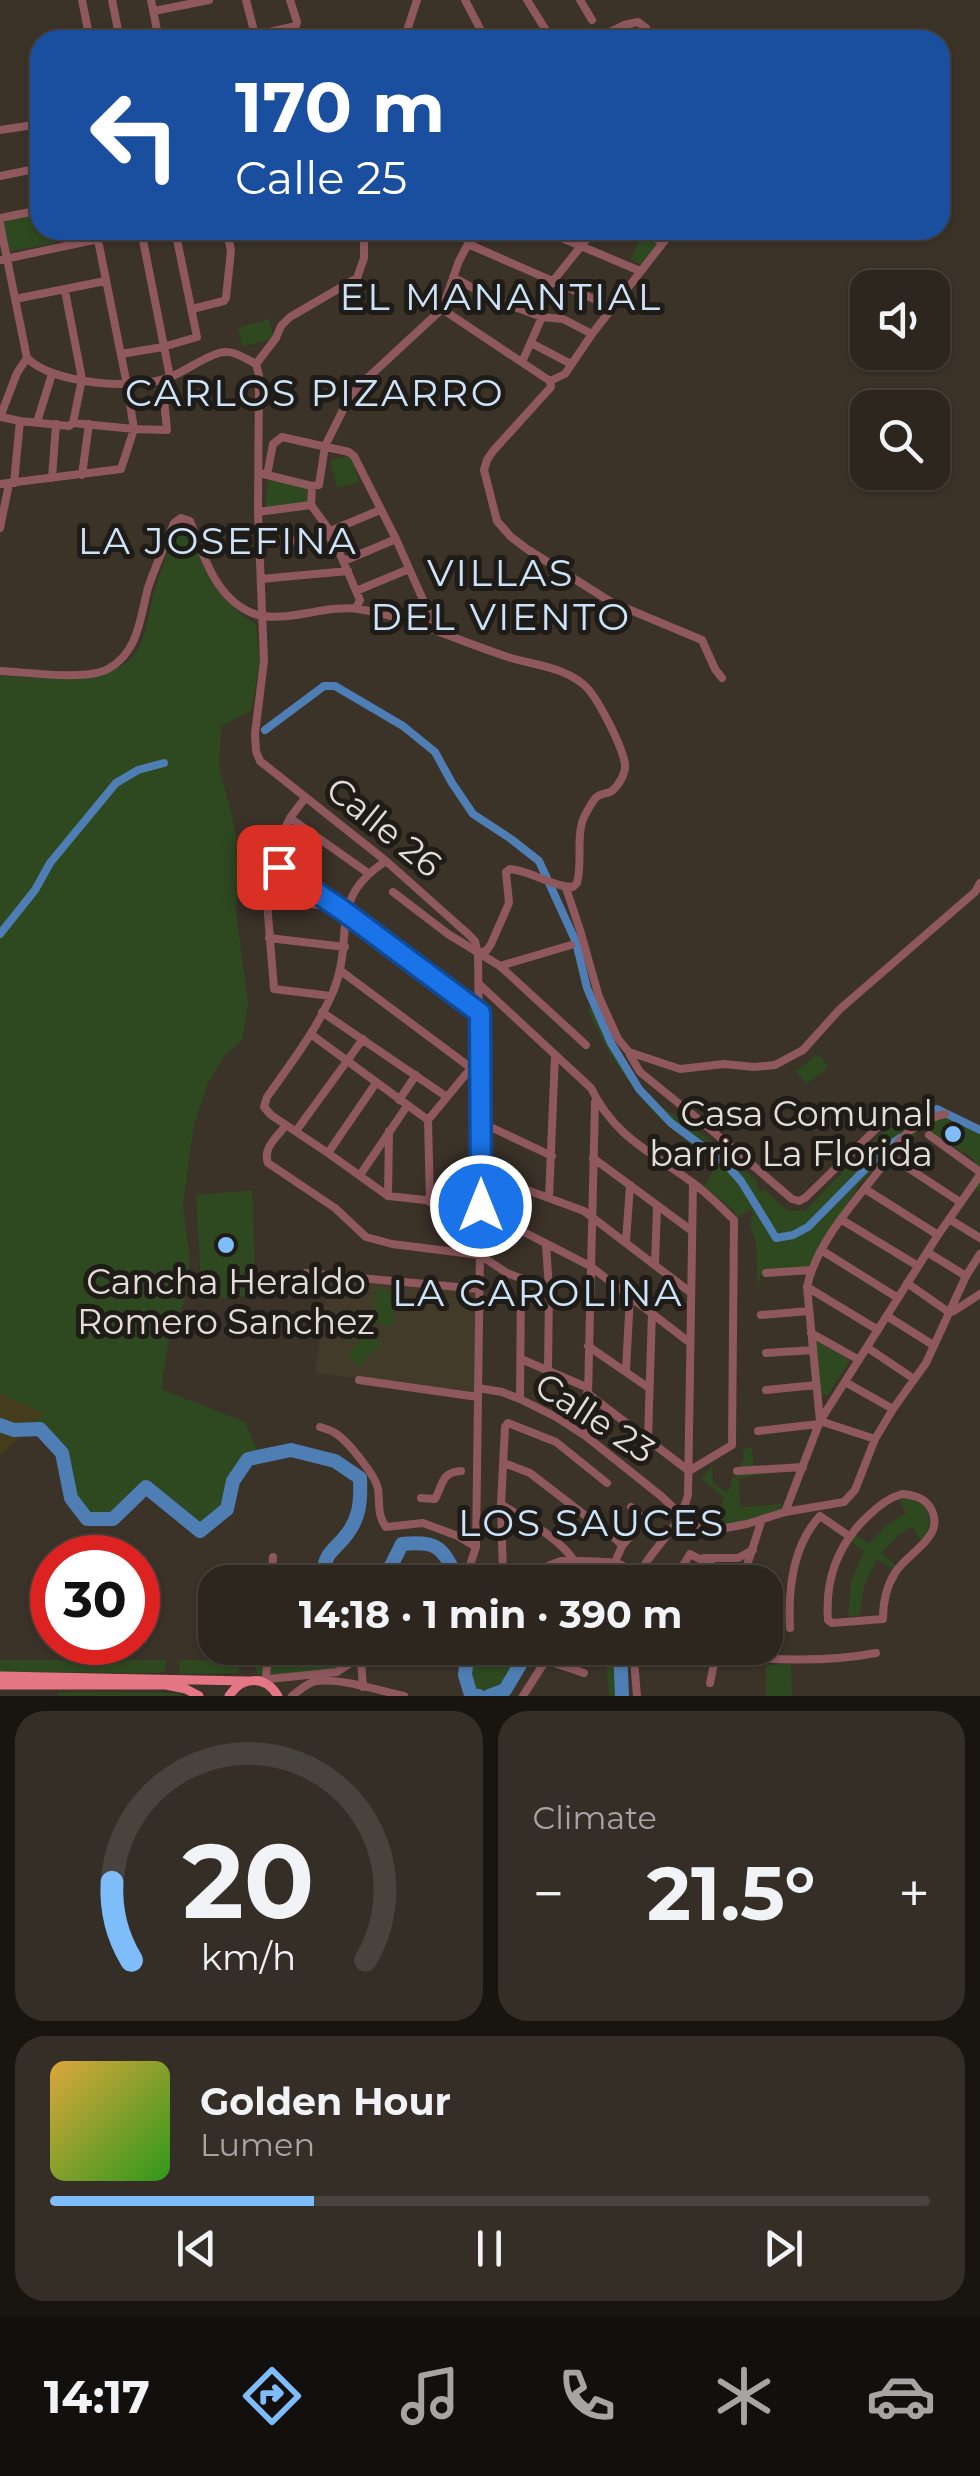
<!DOCTYPE html>
<html lang="en">
<head>
<meta charset="utf-8">
<style>
	:root { --surface:#2c261e; --page:#342e27; --text:#f1f3f6; --muted:#a6a5a4; --line:#48433c; --accent:#7ebdf9 }
	body { margin:0; font-family:Montserrat,sans-serif; background:var(--page); color:var(--text); height:100vh; display:flex; flex-direction:column; font-size:38px; white-space:nowrap }
	* { box-sizing:border-box; margin:0 }
	p { font-size:32px; color:var(--muted) }
	.icon { flex:none; width:55px; height:55px; fill:none; stroke:currentColor; stroke-width:2; stroke-linecap:round; stroke-linejoin:round }
	.map { position:relative; height:1696px; overflow:hidden }
	.sheet { display:flex; flex-direction:column; gap:15px; padding:15px; background:#181510; flex:1 }
	.sheet>* { flex:none }
	.guide { position:absolute; left:30px; top:30px; width:920px; height:210px; border-radius:30px; box-shadow:0 2px 8px #0004,0 0 0 2px var(--line); background:#1a4fa0; color:#fff; overflow:hidden }
	.fabs { position:absolute; left:850px; top:270px; display:grid; gap:20px }
	.fabs a { display:grid; place-items:center; width:100px; height:100px; border-radius:20px; background:var(--surface); box-shadow:0 2px 8px #0004,0 0 0 2px var(--line); font-size:50px }
	.speed { position:absolute; left:30px; top:1535px; display:flex; gap:20px; font-size:50px; font-weight:700; text-align:center }
	.speed>* { display:grid; place-content:center; width:130px; height:130px; border-radius:50%; background:var(--surface); box-shadow:0 2px 8px #0004,0 0 0 2px var(--line); line-height:1 }
	.speed .limit { border:15px solid #d22; background:#fff; color:#111 }
	.pin { position:absolute; display:grid; place-items:center; width:85px; height:85px; color:#fff; margin:-42px; border-radius:20px; box-shadow:0 5px 15px #0006 }
	.me { position:absolute; width:110px; margin:-55px; rotate:0deg; stroke-linejoin:round; filter:drop-shadow(0 0 8px #0008) }
	.turn { display:flex; align-items:center; gap:35px; height:210px; padding:0 40px; font-size:45px }
	.turn .icon { width:130px; height:130px; stroke-width:2.5 }
	.turn b { display:block; font-size:70px; line-height:85px }
	.big { font-size:75px; font-weight:700; line-height:1.1 }
	.sheet .tile { flex:1; display:flex; flex-direction:column; justify-content:center; gap:15px; min-width:0; padding:0 35px; border-radius:30px; background:var(--page) }
	.sheet .dial { align-items:center; gap:0 }
	.dial svg { height:260px; overflow:visible; fill:none; stroke:var(--line); stroke-width:7; stroke-linecap:round; text-anchor:middle }
	.dial text { fill:var(--text); stroke:none }
	.song { display:flex; align-items:center; gap:30px }
	.cover { width:120px; height:120px; border-radius:15px; background:linear-gradient(135deg,hsl(40 70% 55%),hsl(110 70% 35%)) }
	.played { height:10px; border-radius:5px; background:linear-gradient(90deg,var(--accent) 30%,var(--line) 30%) }
	.keys { display:flex; justify-content:space-around; direction:ltr }
	.heat { display:flex; justify-content:space-between; align-items:center; font-size:55px; direction:ltr }
	.sheet .tiles { flex:1; display:grid; gap:15px; grid-template-columns:1fr 1fr }
	.tile:last-child { grid-column:span 2 }
	.trip { position:absolute; left:198px; top:1565px; width:585px; height:100px; border-radius:30px; background:var(--surface); box-shadow:0 2px 8px #0004,0 0 0 2px var(--line); font-weight:700; line-height:100px; text-align:center }
	.tab-bar { display:flex; height:160px; justify-content:space-around; align-items:center; background:#120f0c; color:var(--muted) }
	.tab-bar .icon { width:70px; height:70px }
	.tab-bar .on { color:var(--accent) }
	.tab-bar b { font-size:45px; color:var(--text) }
	.map>svg:first-child { display:block }
	.education { fill:#433b2a }
	.green { fill:#2e4920 }
	.sand { fill:#443c1b }
	.lines { fill:none; stroke-linecap:round; stroke-linejoin:round }
	.canal { stroke:#4e7eb4; stroke-width:8 }
	.river { stroke:#4e7eb4; stroke-width:14 }
	.minor { stroke:#8e585d; stroke-width:8 }
	.major { stroke:#e47783; stroke-width:9 }
	.route-casing { stroke:#114b97; stroke-width:25 }
	.route { stroke:#1a73e8; stroke-width:18 }
	.poi-dot { fill:#7ebdf9; stroke:#1f1b16; stroke-width:4 }
	.labels { text-anchor:middle; stroke-width:10; stroke-linejoin:round; paint-order:stroke }
	.street-label { font-size:35px; fill:#e2ddd6; stroke:#1f1b16 }
	.poi-label { font-size:35px; fill:#e2ddd6; stroke:#1f1b16; text-anchor:end }
	.neighbourhood-label { font-size:38px; letter-spacing:2.5px; fill:#cce3fa; stroke:#1f1b16 }
</style>
</head>
<body>
<div class="map">
<svg width="980" height="1696" viewBox="0 0 980 1696">
	<rect width="100%" height="100%" fill="#3b3228"/>
	<!-- education -->
	<path class="education" d="M333,1279L478,1292L475,1393L315,1373L324,1307Z"/>
	<!-- green -->
	<path class="green" d="M40,211V230H53L56,243L10,251L0,219Z
		M642,236L657,244L643,266L630,259Z
		M269,319L274,338L243,347L238,328Z
		M352,455L359,482L337,488L330,460Z
		M268,480L304,485L307,491L308,505L265,508Z
		M182,526C195,542 200,558 209,577C219,596 239,614 256,625L260,661L251,711L221,726L219,767L233,820L243,876L238,888L236,912L248,1003L242,1041L224,1056L208,1083L194,1124L183,1205L190,1262L185,1300L168,1345L161,1389L245,1422L257,1450L248,1459L233,1481L227,1509L200,1531L146,1487L113,1519H87L70,1494L62,1453L40,1429L14,1430L0,1425V676C39,677 115,689 138,649C147,633 149,606 155,589C161,569 169,550 176,531Z
		M592,1003L629,1073L652,1100L723,1149L758,1183L756,1186L761,1192L765,1189C778,1203 786,1215 806,1210L878,1136L921,1107L931,1104L939,1107L959,1122L980,1129V1191L967,1186L976,1170L973,1158L921,1127L899,1156L890,1153L860,1183L804,1274L760,1276L758,1294L756,1243L750,1225L752,1222L749,1219L753,1215L751,1209L738,1217L731,1208L704,1186L711,1176L713,1157C698,1147 682,1138 668,1126C633,1094 608,1054 588,1011Z
		M818,1054L829,1067L806,1084L796,1071Z
		M252,1190L256,1295L202,1300L196,1195Z
		M376,1289L398,1292L393,1326L373,1323Z
		M359,1312L370,1322L352,1342L341,1332Z
		M369,1332L381,1344L359,1366L347,1355Z
		M815,1338L850,1361L828,1395L820,1394Z
		M752,1446L754,1469H795L739,1478L740,1507L782,1504V1511L722,1527L716,1525L724,1497L701,1479L712,1466L713,1483L727,1493L732,1483V1477H736L744,1456L742,1451Z
		M908,1497C931,1504 936,1524 921,1542L912,1526L899,1535L881,1553L896,1565L892,1569L877,1559L864,1586L860,1615L848,1616L851,1582L864,1551L849,1540L854,1533L869,1544L885,1527L906,1513L898,1498Z
		M470,1648H478V1658C491,1670 507,1661 516,1648H528L504,1687L483,1692L473,1690L467,1675Z
		M605,1648H619L620,1696H609Z
		M355,1656L353,1662L323,1675L257,1674L253,1659Z
		M0,1660H166L165,1671L159,1673L0,1672Z
		M179,1660H238L239,1673L180,1674Z
		M791,1664L792,1696H766V1665Z
		M76,1692L175,1693L183,1696H58V1693Z"/>
	<!-- sand -->
	<path class="sand" d="M0,1394L43,1413L0,1456Z"/>
	<g class="lines">
		<!-- canal -->
		<path class="canal" d="M265,730L324,686H335L403,726L435,752L452,783L473,814L511,839L539,861L576,942L587,988L611,1043L639,1089L671,1123L725,1163L741,1181L776,1238L793,1235L808,1227L888,1146L900,1138
			M0,934L35,890L50,863L116,783L138,770L164,763
			M923,1120L937,1109L980,1130"/>
		<!-- river -->
		<path class="river" d="M0,1425L14,1430L40,1429L62,1453L71,1498L87,1519H113L146,1487L200,1531L227,1509L233,1481L248,1459L291,1450L335,1461L360,1478C361,1502 360,1520 343,1539C331,1553 326,1553 323,1573L336,1582
			M375,1582L391,1566L402,1544C442,1540 442,1550 460,1582
			M468,1648L465,1675L471,1695L479,1696
			M620,1648L622,1696
			M489,1696L505,1690L530,1648"/>
		<!-- minor -->
		<path class="minor" d="M82,0L90,40
			M112,0L120,40
			M151,0L159,40
			M246,0L256,39
			M465,0L486,40
			M527,0L552,40
			M580,0L592,20
			M154,11L209,0
			M233,40L296,26L297,22L290,0
			M404,40L417,0
			M593,40L624,25L638,22L646,28L653,40
			M0,130L40,124
			M0,176L40,168
			M0,218L40,210
			M0,224L27,358C52,384 137,391 170,377C186,371 202,358 219,353C233,349 244,358 256,364
			M141,230L170,377
			M543,230L640,271
			M642,230L662,242
			M673,230L592,334L565,374L550,381L551,387L493,451L487,460L484,470L497,521L511,537L527,549L611,602L702,640L715,669L722,678
			M468,244L612,307
			M0,260L141,230
			M453,277L493,299L542,317L563,319L592,334
			M65,291L82,379L73,423
			M15,299L105,281
			M192,309L224,301L226,298L231,250L226,230
			M442,309L550,381
			M531,343L571,364
			M121,354L163,347L197,337L175,230
			M522,362L542,317L541,307L549,286L594,230
			M256,364L259,375L258,512L264,661L255,734L256,751L260,761L386,861L468,934L475,941L478,954L481,1173L476,1547L468,1571L444,1582C425,1577 413,1575 395,1582
			M256,364L276,338L281,326L290,317L357,278L364,258V230
			M0,417L17,373L27,358
			M1,417L20,421L69,426L73,423L134,429L167,430L162,380
			M37,422L52,374
			M259,473L312,486L319,485L325,446L347,402L360,385L442,309L459,261L468,244L479,230
			M82,475L89,424
			M267,475L273,444L282,437L349,452L354,456L396,539L436,629
			M52,478L56,424
			M14,483L20,421
			M0,484L121,469L134,429L127,385L96,230
			M312,486L311,505L330,531L360,600L356,608
			M258,512L311,505
			M0,528L9,484
			M330,531L380,510
			M260,544L333,537
			M344,561L396,539
			M261,579L348,571
			M356,591L409,569
			M0,671C27,672 85,681 108,669C139,652 140,617 148,588C155,566 166,544 174,523L181,518L190,521C203,554 215,598 252,613C282,625 326,604 358,609C411,617 460,642 511,658C535,665 562,667 583,684C597,695 622,746 625,764C626,773 619,785 612,791C608,794 602,793 598,796C593,799 588,810 585,815C575,834 583,862 577,883L573,887C552,887 532,871 510,869L506,872L509,903L491,944L487,950L478,954
			M305,798L290,818L285,828L279,867L267,902L274,989L331,996
			M290,818L368,873
			M386,861C326,900 356,936 333,992C316,1031 291,1063 267,1097L264,1107L271,1115L328,1153L388,1196L481,1206
			M279,867L345,912L480,1013
			M566,888L580,930L599,997L618,1039L629,1052L680,1069L724,1064L754,1067L775,1065L803,1050L840,1009L975,892L980,883
			M393,892L448,934L500,966L586,1045
			M270,896L334,908
			M269,938L345,947
			M500,966L571,945
			M341,971L471,1068L480,1071
			M480,985L591,1088C615,1138 652,1152 693,1183C708,1194 721,1207 734,1220L732,1445L689,1471L587,1393
			M322,1012L447,1097
			M312,1035L428,1120
			M630,1055L640,1072L703,1123L792,1199L799,1201L805,1198L876,1129
			M399,1100L416,1075
			M480,1122L552,1156
			M286,1125C278,1136 262,1148 268,1163L335,1208L366,1237L392,1244L480,1255L507,1273L549,1289
			M296,1131L363,1039
			M929,1135L980,1172
			M328,1153L376,1083
			M890,1156L960,1202
			M593,1158L692,1231
			M481,1173L584,1211L690,1292
			M360,1175L407,1106
			M865,1189L938,1235
			M388,1196L389,1131
			M549,1198L555,1055
			M430,1202L428,1120L471,1068
			M481,1218L516,1228L590,1266L689,1342
			M949,1219L980,1238
			M842,1220L918,1266
			M626,1242L630,1185
			M546,1245L549,1289L548,1370
			M821,1250L898,1298
			M927,1252L966,1276
			M655,1265L657,1206
			M306,1273L480,1289
			M766,1273L811,1270
			M907,1283L950,1313
			M807,1287L878,1330
			M954,1311L980,1294
			M761,1315L809,1311
			M887,1316L933,1345
			M811,1333L859,1360
			M588,1346L649,1388
			M868,1348L914,1379
			M766,1353L813,1350
			M521,1359L586,1387
			M626,1370L630,1296
			M359,1380L478,1397
			M845,1382L893,1409
			M478,1388L502,1392L520,1399L556,1417L587,1437L661,1496L694,1527L720,1529L747,1524L785,1512L844,1502L855,1490L875,1439L893,1409L926,1363L966,1276L980,1254
			M766,1390L816,1385
			M520,1399L521,1279
			M320,1427C325,1429 331,1430 335,1433C347,1440 376,1476 378,1489C380,1504 377,1515 386,1527L423,1523L458,1536L476,1547
			M758,1431L819,1424
			M587,1437L595,1102
			M648,1438L652,1313
			M875,1439L820,1421L807,1287C818,1237 861,1196 890,1156C900,1134 922,1119 945,1114
			M504,1463L530,1473L617,1540L622,1546L615,1562
			M737,1471L803,1467
			M607,1483L556,1442L508,1423L505,1427L501,1504L503,1575L507,1579C527,1578 542,1567 561,1561C565,1560 613,1562 617,1563C624,1565 632,1572 638,1576
			M902,1494C913,1495 923,1497 930,1507C948,1537 907,1552 895,1573C886,1587 883,1602 883,1619L832,1623L828,1620C825,1580 838,1544 868,1516C878,1506 888,1498 902,1494Z
			M421,1498L435,1499C443,1485 441,1472 461,1471
			M501,1504C525,1520 555,1535 573,1559
			M785,1512L820,1421L938,1235L980,1175
			M622,1546L644,1520L631,1507
			M704,1558H738L753,1550
			M742,1581L762,1519
			M271,1582L273,1557
			M636,1582C648,1549 678,1534 688,1495L693,1183
			M673,1582L690,1554L744,1582
			M790,1628C788,1590 793,1545 820,1516L849,1536
			M360,1648L363,1687
			M633,1648L637,1696
			M266,1679L268,1648
			M259,1680L337,1672L360,1657
			M710,1683L716,1654C769,1660 823,1663 876,1653
			M292,1696C298,1691 305,1685 313,1682C336,1676 380,1691 404,1696
			M523,1696L544,1663L548,1661L584,1673"/>
		<!-- major -->
		<path class="major" d="M0,1676L246,1681
			M0,1685H166L186,1689L199,1696
			M229,1696C242,1676 265,1675 278,1696"/>
	</g>
	<g class="lines">
		<defs>
			<path id="route" d="M279,867L345,912L480,1013L481,1206"/>
		</defs>
		<!-- route casing -->
		<use href="#route" class="route-casing"/>
		<!-- route -->
		<use href="#route" class="route"/>
	</g>
	<!-- markers -->
	<g class="poi-dot">
		<circle cx="953" cy="1134" r="10"/>
		<circle cx="226" cy="1245" r="10"/>
	</g>
	<g class="labels">
		<!-- street labels -->
		<g class="street-label">
			<text transform="translate(384 827) rotate(39)" y="12">Calle 26</text>
			<text transform="translate(595 1418) rotate(33)" y="12">Calle 23</text>
		</g>
		<!-- poi labels -->
		<g class="poi-label">
			<text x="933" y="1126">Casa Comunal<tspan x="933" dy="40">barrio La Florida</tspan></text>
			<text x="226" y="1294" text-anchor="middle">Cancha Heraldo<tspan x="226" dy="40">Romero Sanchez</tspan></text>
		</g>
		<!-- neighbourhood labels -->
		<g class="neighbourhood-label">
			<text x="501" y="310">EL MANANTIAL</text>
			<text x="315" y="406">CARLOS PIZARRO</text>
			<text x="218" y="554">LA JOSEFINA</text>
			<text x="501" y="586">VILLAS<tspan x="501" dy="44">DEL VIENTO</tspan></text>
			<text x="538" y="1306">LA CAROLINA</text>
			<text x="592" y="1536">LOS SAUCES</text>
		</g>
	</g>
</svg>
<div class="fabs">
<a><svg class="icon" aria-label="sound" viewBox="0 0 24 24"><path d="M4 9h4l5-4v14l-5-4H4zM17 9q2 3 0 6"/></svg></a>
<a><svg class="icon" aria-label="search" viewBox="0 0 24 24"><circle cx="10" cy="10" r="6"/><path d="M15 15l6 6"/></svg></a>
</div>
<div class="speed"><div class="limit">30</div></div>
<div class="pin" style="left:279px;top:867px;background:#d93025"><svg class="icon" aria-label="arrive" viewBox="0 0 24 24"><path d="M6 21V4h12l-3 4 3 4H6"/></svg></div>
<svg class="me" style="left:481px;top:1206px" viewBox="-20 -20 40 40"><circle r="17" fill="#1a73e8" stroke="#fff" stroke-width="3"/><path d="M0-11L8 9 0 5-8 9z" fill="#fff"/></svg>
<div class="trip">14:18 · 1 min · 390 m</div>
<div class="guide">
<div class="turn"><svg class="icon" aria-label="left" viewBox="0 0 24 24"><path d="M17 20v-9H6M10 6l-5 5 5 5"/></svg><div><b>170 m</b>Calle 25</div></div>
</div>
</div>
<section class="sheet">
<div class="tiles">
<div class="tile dial"><svg viewBox="0 0 100 80">
<path d="M14 69A42 42 0 1 1 86 69"/>
<path d="M14 69A42 42 0 0 1 8 45" stroke="#7ebdf9"/>
<text x="50" y="56" font-size="32" font-weight="700">20</text>
<text x="50" y="72" font-size="11">km/h</text>
</svg></div>
<div class="tile"><p>Climate</p>
<div class="heat"><a>−</a><b class="big">21.5°</b><a>+</a></div>
</div>
<div class="tile">
<div class="song"><i class="cover"></i><div><b>Golden Hour</b><p>Lumen</p></div></div>
<div class="played"></div>
<div class="keys"><svg class="icon" aria-label="previous" viewBox="0 0 24 24"><path d="M18 5L8 12l10 7zM5 5v14"/></svg><svg class="icon" aria-label="pause" viewBox="0 0 24 24"><path d="M8 5v14M16 5v14"/></svg><svg class="icon" aria-label="next" viewBox="0 0 24 24"><path d="M6 5l10 7-10 7zM19 5v14"/></svg></div>
</div>
</div>
</section>
<nav class="tab-bar">
<b>14:17</b>
<svg class="icon on" aria-label="directions" viewBox="0 0 24 24"><path d="M12 3l9 9-9 9-9-9zM9 14v-3h6M13 9l2 2-2 2"/></svg>
<svg class="icon" aria-label="music" viewBox="0 0 24 24"><path d="M9 18V5l10-2v13"/><circle cx="6" cy="18" r="3"/><circle cx="16" cy="16" r="3"/></svg>
<svg class="icon" aria-label="phone" viewBox="0 0 24 24"><path d="M5 4h4l2 5-3 2q2 4 5 5l2-3 5 2v4C11 20 4 13 5 4z"/></svg>
<svg class="icon" aria-label="climate" viewBox="0 0 24 24"><path d="M12 3v18M4 7l16 10M4 17L20 7"/></svg>
<svg class="icon" aria-label="car" viewBox="0 0 24 24"><path d="M5 17H2v-5l4-1 3-4h7l3 4 3 1v5h-3M9 17h6M6 11h13"/><circle cx="7" cy="17" r="2"/><circle cx="17" cy="17" r="2"/></svg>
</nav>
</body>
</html>
